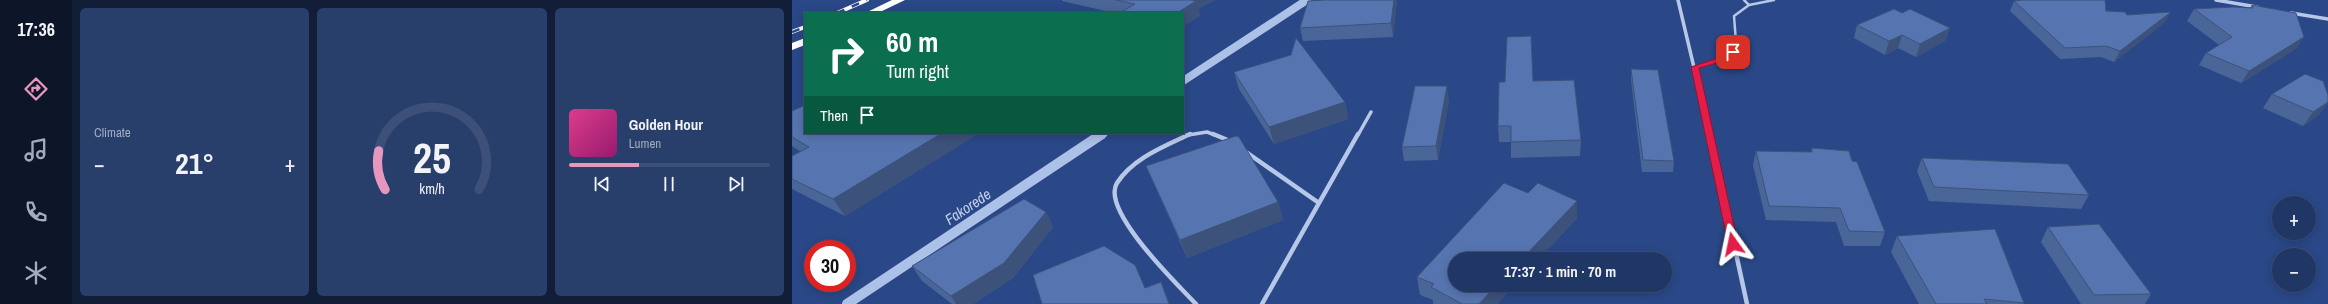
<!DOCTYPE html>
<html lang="en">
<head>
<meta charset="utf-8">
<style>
	:root { --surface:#203665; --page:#283e6b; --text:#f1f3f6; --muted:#a2abbf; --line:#3d5079; --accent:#e797bd }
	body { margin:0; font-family:"Archivo Narrow",sans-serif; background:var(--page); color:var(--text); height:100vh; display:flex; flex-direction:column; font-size:15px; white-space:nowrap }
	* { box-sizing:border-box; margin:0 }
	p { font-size:13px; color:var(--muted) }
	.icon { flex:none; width:22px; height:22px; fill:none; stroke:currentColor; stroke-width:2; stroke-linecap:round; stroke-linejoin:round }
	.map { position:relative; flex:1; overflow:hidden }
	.details { display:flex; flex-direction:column; gap:8px; padding:8px; background:#121e38; width:720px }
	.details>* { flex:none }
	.hud { position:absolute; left:12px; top:12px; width:380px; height:122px; border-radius:0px; box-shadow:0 2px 10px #0003,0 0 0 1px var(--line); background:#0b6e4f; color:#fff; overflow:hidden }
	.fabs { position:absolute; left:1480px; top:196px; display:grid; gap:8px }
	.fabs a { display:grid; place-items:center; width:44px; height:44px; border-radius:50%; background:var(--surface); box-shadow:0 2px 10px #0003,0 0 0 1px var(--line); font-size:20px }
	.speed { position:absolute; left:12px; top:240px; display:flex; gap:8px; font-size:20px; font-weight:700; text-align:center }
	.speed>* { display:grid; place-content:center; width:52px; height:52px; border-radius:50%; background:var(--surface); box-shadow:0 2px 10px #0003,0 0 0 1px var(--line); line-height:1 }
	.speed .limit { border:6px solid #d22; background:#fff; color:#111 }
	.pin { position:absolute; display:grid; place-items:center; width:34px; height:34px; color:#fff; margin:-17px; border-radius:8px; box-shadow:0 2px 6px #0006 }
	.me { position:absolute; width:44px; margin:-22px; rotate:348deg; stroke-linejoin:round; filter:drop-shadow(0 0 3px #0008) }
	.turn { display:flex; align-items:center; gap:14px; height:84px; padding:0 16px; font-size:18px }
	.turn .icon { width:52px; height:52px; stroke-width:2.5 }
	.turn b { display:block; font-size:28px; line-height:34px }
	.then { display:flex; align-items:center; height:38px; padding:0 16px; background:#0003; gap:8px; font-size:15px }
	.big { font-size:30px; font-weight:700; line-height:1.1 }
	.details .card { flex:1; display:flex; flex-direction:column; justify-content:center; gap:6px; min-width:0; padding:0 14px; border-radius:6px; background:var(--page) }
	.details .dial { align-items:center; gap:0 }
	.dial svg { height:104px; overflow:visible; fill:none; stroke:var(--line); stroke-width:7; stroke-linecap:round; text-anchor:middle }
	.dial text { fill:var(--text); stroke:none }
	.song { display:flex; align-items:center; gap:12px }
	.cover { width:48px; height:48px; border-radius:6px; background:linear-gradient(135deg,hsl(330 70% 55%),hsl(320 70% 35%)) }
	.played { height:4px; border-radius:2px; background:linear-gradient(90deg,var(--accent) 35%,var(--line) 35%) }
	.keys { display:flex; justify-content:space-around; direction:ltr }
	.heat { display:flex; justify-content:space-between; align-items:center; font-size:22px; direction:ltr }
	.details .tiles { flex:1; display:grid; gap:8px; grid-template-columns:repeat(3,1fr) }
	.trip { position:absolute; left:656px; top:252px; width:224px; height:40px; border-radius:20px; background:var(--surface); box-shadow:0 2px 10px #0003,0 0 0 1px var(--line); font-weight:700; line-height:40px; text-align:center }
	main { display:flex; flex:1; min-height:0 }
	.tabs { display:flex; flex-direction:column; width:72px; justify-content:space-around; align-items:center; background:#0d1628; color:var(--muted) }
	.tabs .icon { width:28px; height:28px }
	.tabs .on { color:var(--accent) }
	.tabs b { font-size:18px; color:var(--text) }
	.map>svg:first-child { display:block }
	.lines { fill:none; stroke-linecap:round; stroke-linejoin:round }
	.stream-far1 { stroke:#acc1e8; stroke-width:8 }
	.stream { stroke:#acc1e8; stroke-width:10 }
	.lane { stroke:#b7c7e8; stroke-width:2.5 }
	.street-far1 { stroke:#b7c7e8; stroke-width:3.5 }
	.street { stroke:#b7c7e8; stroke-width:4.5 }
	.highway { fill:#fff; fill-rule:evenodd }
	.rail-casing { stroke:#fff; stroke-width:4 }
	.rail { stroke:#2a4887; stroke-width:2.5; stroke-dasharray:8; stroke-linecap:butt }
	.wall { fill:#4a6597 }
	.shaded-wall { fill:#3c527b }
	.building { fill:#5675b0; stroke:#3c527b }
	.route { fill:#e11d48; stroke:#92132f }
	.labels { text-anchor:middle; stroke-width:4; stroke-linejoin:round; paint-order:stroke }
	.water-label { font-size:15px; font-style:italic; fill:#c2d2ef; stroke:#2a4887 }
</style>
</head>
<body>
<main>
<nav class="tabs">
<b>17:36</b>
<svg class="icon on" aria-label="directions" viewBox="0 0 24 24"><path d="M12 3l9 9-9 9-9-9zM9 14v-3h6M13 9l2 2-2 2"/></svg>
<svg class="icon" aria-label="music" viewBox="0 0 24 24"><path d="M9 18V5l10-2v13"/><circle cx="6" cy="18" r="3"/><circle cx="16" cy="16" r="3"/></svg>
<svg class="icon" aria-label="phone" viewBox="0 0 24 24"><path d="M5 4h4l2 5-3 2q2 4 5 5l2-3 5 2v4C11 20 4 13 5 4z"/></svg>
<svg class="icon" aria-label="climate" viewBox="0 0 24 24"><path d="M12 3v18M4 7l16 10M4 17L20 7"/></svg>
</nav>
<section class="details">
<div class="tiles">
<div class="card"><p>Climate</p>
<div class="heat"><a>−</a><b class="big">21°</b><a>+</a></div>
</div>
<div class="card dial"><svg viewBox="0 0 100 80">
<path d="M14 69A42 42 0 1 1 86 69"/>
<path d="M14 69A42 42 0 0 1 9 39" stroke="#e797bd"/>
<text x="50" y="56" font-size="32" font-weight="700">25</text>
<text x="50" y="72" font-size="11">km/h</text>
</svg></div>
<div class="card">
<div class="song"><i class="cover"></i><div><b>Golden Hour</b><p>Lumen</p></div></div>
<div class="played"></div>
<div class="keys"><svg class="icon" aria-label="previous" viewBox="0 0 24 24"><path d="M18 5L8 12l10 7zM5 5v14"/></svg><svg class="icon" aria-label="pause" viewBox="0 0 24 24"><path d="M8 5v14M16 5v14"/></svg><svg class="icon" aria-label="next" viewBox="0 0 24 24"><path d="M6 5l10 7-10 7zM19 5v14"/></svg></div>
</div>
</div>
</section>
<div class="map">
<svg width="1536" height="304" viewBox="0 0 1536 304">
	<rect width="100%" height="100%" fill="#2a4887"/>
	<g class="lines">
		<!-- stream-far1 -->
		<path class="stream-far1" d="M391,81L515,0
			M309,135L312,133"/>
		<!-- stream -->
		<path class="stream" d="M55,304L310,134"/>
		<!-- lane -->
		<path class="lane" d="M952,0L957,5
			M903,67L926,61L941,52L944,42L942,16L957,5L982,0"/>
		<!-- street-far1 -->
		<path class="street-far1" d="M886,0L918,135
			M1424,0L1465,7
			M1499,13L1536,19
			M396,135L415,132L423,135
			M566,135L579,112"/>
		<!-- street -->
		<path class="street" d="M398,134C373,146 341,158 325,183C308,210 386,285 404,304
			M421,134L438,141
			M918,134L955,304
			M454,152L527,203
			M470,304L566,134"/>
		<!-- highway -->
		<path class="highway" d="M100,0H113L86,13H73Z
			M13,38V45L0,50V43Z"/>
		<defs>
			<path id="rail" d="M45,13L75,0
				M0,32L13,27"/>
		</defs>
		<!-- rail casing -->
		<use href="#rail" class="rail-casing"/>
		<!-- rail -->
		<use href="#rail" class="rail"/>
	</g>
	<!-- wall -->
	<path class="wall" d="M270,0H423L406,9L408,16L391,13H322L270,1Z
		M533,0H605L601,37L511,41L508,28Z
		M1222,1L1314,11L1373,22L1322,62L1309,57L1268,59L1218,11Z
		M1460,5L1505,48L1449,83L1407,65L1414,53L1427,45L1395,21L1402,9L1458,8Z
		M1110,13L1158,28L1153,41L1124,57L1106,48L1093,55L1062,38L1065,25Z
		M839,69L882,161L881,172H850L839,80Z
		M442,72L553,102L556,119L482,144L447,89Z
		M741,81L789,140L788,156L719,158V142H707L706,126Z
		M1480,94L1528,114L1511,126L1471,108Z
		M657,100L646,160L612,161L610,147Z
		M0,111L13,133H187L53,216L0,189V156L9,152L0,146Z
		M1020,148L1060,161L1093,232L1088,246H1052L1044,222L974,220L961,165L964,151L1019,152Z
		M1130,158L1297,195L1289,209L1137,201L1125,171Z
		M354,166L486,202L491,220L395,258L362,184Z
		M736,193L785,201V218L747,259H663V285H723L705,304H641V300L628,295L625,277Z
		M254,212L261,227L221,278L181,304H160L130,281L120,266Z
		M1256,227L1359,294L1353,304H1289L1249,242Z
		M1105,236L1232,303L1231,304H1127L1099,252Z"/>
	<!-- shaded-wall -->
	<path class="shaded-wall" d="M394,0H423L406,9L408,16L391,27V13H385Z
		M602,0H605L601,37L599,23Z
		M1379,12L1373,22L1322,62L1328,51Z
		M1158,28L1153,41L1124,57L1128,44Z
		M1110,35L1106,48L1093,55L1097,41Z
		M1512,37L1505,48L1449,83L1457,71Z
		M655,86L657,100L646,160L644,146Z
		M553,102L556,119L482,144L477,127Z
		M1536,102V103L1528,114L1511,126L1521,112Z
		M150,133H187L53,216L41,199Z
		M785,201V218L747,259H730Z
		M486,202L491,220L395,258L388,240Z
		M254,212L261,227L221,278L181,304H164L159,296Z
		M369,282L378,304H377Z
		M705,285H723L705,304H687Z"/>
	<!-- building -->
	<path class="building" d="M324,0H399L404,1L385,13H328L343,4Z
		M533,0H602L599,23L508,28L516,1Z
		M1231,0H1313L1314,11L1333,12L1335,15L1379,12L1328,51L1314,46L1273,48L1222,1Z
		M1460,5L1504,13L1512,37L1457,71L1414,53L1440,37L1402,9L1441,7L1461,8Z
		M1102,9L1110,13L1118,9L1158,28L1128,44L1110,35L1097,41L1065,25Z
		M739,36L741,81L782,80L789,140L719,142V126H706L707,82H713L715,37Z
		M504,38L553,102L477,127L442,72L499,55Z
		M839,69L866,70L882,161L851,160Z
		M1513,74L1531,81L1536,95V102L1521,112L1480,94Z
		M623,86H655L644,146L610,147Z
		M13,105V133H150L41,199L0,179V156L17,147L0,137V111Z
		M444,136L447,137L486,202L388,240L354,166Z
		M1020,148L1057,151L1060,161L1065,162L1093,232L1057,231L1048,208L977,206L964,151L1020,152Z
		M1130,158L1276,164L1297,195L1142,187Z
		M712,183L736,193L746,183L785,201L730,259H663V285H705L687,304H670L639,287L642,284L625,277Z
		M232,199L254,212L212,263L159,296L120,266Z
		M1307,224L1359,294L1302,295L1256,227Z
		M1203,229L1232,303L1192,299L1195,304H1144L1105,236Z
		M312,246L343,265L353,288L369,282L377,304H250L241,275Z"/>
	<!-- route -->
	<path class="route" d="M939,50L945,52L929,62L907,68L946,244L941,248L936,244L899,67L923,59Z"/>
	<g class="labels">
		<!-- water labels -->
		<g class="water-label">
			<text transform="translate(176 207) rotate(-34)" y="5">Fakorede</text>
		</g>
	</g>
</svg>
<div class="fabs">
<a>+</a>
<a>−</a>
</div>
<div class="speed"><div class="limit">30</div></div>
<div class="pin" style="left:941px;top:52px;background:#d93025"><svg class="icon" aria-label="arrive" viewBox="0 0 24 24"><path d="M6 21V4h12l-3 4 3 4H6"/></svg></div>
<svg class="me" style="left:941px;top:244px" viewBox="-20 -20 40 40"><path d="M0-17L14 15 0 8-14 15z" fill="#e11d48" stroke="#fff" stroke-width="4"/></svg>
<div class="trip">17:37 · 1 min · 70 m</div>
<div class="hud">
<div class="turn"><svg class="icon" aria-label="right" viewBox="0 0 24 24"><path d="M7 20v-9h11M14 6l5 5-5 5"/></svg><div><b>60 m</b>Turn right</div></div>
<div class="then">Then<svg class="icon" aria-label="arrive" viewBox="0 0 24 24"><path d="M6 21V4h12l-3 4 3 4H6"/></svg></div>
</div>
</div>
</main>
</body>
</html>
